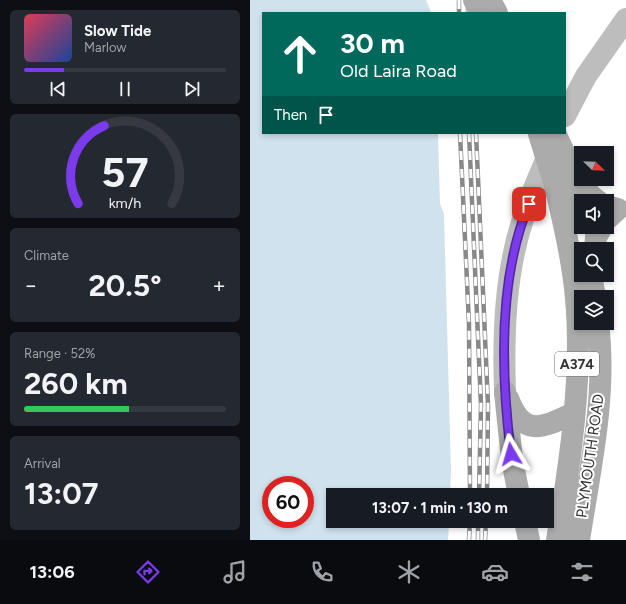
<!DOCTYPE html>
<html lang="en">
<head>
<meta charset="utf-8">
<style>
	:root { --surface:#171b24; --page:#242831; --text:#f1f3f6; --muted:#9ea1a6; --line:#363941; --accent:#7c3aed }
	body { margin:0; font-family:Figtree,sans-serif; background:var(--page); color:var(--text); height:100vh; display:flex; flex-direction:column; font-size:15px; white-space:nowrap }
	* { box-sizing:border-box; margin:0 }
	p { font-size:13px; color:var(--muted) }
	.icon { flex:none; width:22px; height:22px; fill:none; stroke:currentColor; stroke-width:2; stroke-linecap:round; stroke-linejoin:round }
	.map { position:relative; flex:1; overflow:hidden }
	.drawer { display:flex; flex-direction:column; gap:10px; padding:10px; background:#0d0f14; width:250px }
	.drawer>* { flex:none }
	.banner { position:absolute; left:12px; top:12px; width:304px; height:122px; border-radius:0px; box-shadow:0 2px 6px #0003; background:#00695c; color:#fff; overflow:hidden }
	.needle { width:26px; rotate:113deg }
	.tools { position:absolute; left:324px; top:146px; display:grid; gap:8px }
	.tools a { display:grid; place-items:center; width:40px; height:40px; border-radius:0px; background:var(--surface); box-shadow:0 2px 6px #0003; font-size:20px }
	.speed { position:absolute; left:12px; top:476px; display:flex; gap:8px; font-size:20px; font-weight:700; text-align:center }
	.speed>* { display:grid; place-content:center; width:52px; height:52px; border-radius:50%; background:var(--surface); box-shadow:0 2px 6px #0003; line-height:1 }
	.speed .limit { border:6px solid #d22; background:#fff; color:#111 }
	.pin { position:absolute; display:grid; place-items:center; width:34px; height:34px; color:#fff; margin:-17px; border-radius:8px; box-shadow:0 2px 6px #0006 }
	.me { position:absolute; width:44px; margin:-22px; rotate:353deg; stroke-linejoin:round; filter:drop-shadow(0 0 3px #0008) }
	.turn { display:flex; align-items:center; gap:14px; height:84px; padding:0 12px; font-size:18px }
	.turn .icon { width:52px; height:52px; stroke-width:2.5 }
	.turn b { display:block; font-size:28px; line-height:34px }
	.then { display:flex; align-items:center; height:38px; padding:0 12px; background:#0003; gap:8px; font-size:15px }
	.big { font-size:30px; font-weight:700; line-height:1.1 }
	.drawer .widget { flex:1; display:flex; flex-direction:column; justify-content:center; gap:6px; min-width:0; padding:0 14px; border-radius:6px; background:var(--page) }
	.drawer .dial { align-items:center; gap:0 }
	.dial svg { height:104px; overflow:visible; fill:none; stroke:var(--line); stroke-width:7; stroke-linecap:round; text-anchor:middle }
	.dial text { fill:var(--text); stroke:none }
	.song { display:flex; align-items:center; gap:12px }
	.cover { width:48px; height:48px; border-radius:6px; background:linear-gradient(135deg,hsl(350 70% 55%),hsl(220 70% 35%)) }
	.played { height:4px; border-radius:2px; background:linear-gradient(90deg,var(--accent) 20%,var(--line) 20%) }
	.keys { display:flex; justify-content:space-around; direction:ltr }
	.heat { display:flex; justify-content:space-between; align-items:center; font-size:22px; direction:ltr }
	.charge { height:6px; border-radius:3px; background:linear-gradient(90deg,#34c759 52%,var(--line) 0) }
	.trip { position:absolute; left:76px; top:488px; width:228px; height:40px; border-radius:0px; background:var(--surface); box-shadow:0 2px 6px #0003; font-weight:700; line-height:40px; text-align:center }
	.dock { display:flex; height:64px; justify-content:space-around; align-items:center; background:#090b0e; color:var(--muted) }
	.dock .icon { width:28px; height:28px }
	.dock .current { color:var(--accent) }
	.dock b { font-size:18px; color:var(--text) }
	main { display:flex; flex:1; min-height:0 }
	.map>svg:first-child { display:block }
	.water { fill:#cfe2ee; fill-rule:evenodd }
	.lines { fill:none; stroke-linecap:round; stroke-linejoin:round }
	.secondary { stroke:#bdbdbd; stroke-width:22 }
	.primary { stroke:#ababab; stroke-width:22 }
	.rail-casing { stroke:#888; stroke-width:4.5 }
	.rail { stroke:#fff; stroke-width:3; stroke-dasharray:9; stroke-linecap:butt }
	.primary-bridge { stroke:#ababab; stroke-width:22 }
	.route-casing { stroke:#51269a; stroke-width:10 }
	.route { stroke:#7c3aed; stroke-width:7 }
	.labels { text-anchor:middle; stroke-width:4; stroke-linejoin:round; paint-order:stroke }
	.shield { fill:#fff; stroke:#707070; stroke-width:1 }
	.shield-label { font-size:14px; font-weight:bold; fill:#333 }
	.street-label { font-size:15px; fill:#333; stroke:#fff }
</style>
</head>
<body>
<main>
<section class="drawer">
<div class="widget">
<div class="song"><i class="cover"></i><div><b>Slow Tide</b><p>Marlow</p></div></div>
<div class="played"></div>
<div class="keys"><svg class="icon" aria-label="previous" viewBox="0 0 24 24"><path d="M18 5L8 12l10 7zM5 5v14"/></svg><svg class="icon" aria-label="pause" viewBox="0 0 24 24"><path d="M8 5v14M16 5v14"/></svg><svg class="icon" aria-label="next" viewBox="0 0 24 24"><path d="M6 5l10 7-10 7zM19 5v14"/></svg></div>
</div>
<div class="widget dial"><svg viewBox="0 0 100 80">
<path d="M14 69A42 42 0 1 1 86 69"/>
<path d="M14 69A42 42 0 0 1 34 9" stroke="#7c3aed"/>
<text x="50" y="56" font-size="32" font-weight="700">57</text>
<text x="50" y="72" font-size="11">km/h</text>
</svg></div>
<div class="widget"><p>Climate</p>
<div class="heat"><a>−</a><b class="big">20.5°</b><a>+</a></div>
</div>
<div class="widget"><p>Range · 52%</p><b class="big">260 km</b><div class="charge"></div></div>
<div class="widget"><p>Arrival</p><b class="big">13:07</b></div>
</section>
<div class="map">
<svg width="376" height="540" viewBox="0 0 376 540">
	<rect width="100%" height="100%" fill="#fff"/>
	<!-- water -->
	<path class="water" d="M0,0H176L181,12L13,13V133H188L190,204L194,214L201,471L200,495H83V521H199L198,540H0ZM21,485H55V519H21Z"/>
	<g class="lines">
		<!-- secondary -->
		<path class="secondary" d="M315,116L336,76L376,19
			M255,392C253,334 255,271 274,216C281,193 292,170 301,148"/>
		<!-- primary -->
		<path class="primary" d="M240,0L247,13
			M313,150L331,218
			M326,172C331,184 337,194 348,201
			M306,189C314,225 323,262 326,299C333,375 320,465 307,540
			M357,206L368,209L357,219
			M345,249L346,237L352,227
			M341,275L345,297
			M255,392L262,460L269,495
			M258,398C273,438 292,428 324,413
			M275,521L279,540
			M329,540C340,469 357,395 348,323"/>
		<defs>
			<path id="rail" d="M209,0V13
				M218,13V0
				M224,13L225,0
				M210,133L219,324L220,495
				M219,133L231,405L229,495
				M226,133L238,405L237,495
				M219,540L220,521
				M228,540V521
				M235,540L236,521"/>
		</defs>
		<!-- rail casing -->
		<use href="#rail" class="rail-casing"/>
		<!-- rail -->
		<use href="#rail" class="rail"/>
		<!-- primary-bridge -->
		<path class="primary-bridge" d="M224,0L231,13
			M305,133L313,150
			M289,134L306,189"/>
	</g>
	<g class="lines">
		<defs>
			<path id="route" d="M261,454C251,375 248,278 279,204"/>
		</defs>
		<!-- route casing -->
		<use href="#route" class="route-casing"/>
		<!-- route -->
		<use href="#route" class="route"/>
	</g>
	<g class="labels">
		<!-- shield labels -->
		<rect class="shield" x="305" y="352" width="44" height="24" rx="3"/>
		<g class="shield-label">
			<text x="327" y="369">A374</text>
		</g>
		<!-- street labels -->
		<g class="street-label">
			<text transform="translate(340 456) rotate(-82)" y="5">PLYMOUTH ROAD</text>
		</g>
	</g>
</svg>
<div class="tools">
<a><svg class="needle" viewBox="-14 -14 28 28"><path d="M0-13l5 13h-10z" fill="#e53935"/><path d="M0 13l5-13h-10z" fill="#9ea1a6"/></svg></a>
<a><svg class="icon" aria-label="sound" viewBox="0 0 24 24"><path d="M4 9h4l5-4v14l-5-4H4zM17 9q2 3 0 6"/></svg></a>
<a><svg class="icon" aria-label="search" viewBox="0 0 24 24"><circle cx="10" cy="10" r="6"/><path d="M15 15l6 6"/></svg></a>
<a><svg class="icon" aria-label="layers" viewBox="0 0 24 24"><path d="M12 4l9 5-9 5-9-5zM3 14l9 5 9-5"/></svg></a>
</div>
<div class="speed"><div class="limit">60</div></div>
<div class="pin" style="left:279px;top:204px;background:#d93025"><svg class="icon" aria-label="arrive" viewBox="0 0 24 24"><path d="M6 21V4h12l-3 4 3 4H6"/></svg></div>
<svg class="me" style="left:261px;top:454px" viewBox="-20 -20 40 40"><path d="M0-17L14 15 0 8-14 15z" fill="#7c3aed" stroke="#fff" stroke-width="4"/></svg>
<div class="trip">13:07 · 1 min · 130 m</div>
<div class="banner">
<div class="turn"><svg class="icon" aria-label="ahead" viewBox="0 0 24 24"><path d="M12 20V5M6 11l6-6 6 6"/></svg><div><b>30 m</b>Old Laira Road</div></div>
<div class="then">Then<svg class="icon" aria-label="arrive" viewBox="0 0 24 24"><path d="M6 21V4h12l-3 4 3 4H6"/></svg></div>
</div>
</div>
</main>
<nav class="dock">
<b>13:06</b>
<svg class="icon current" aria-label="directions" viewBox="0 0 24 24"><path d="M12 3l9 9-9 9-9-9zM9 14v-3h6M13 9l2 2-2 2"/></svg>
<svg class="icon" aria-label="music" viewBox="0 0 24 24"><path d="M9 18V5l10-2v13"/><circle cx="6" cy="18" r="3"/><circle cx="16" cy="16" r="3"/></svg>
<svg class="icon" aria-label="phone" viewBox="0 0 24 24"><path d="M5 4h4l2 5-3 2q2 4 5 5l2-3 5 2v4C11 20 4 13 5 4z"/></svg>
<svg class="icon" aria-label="climate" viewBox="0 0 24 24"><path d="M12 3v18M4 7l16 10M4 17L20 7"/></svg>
<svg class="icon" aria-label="car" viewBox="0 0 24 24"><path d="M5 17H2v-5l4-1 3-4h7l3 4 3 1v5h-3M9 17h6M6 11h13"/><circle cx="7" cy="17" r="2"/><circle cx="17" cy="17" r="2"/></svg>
<svg class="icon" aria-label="filters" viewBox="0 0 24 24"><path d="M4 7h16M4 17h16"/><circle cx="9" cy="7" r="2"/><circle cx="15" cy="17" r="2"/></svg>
</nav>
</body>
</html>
